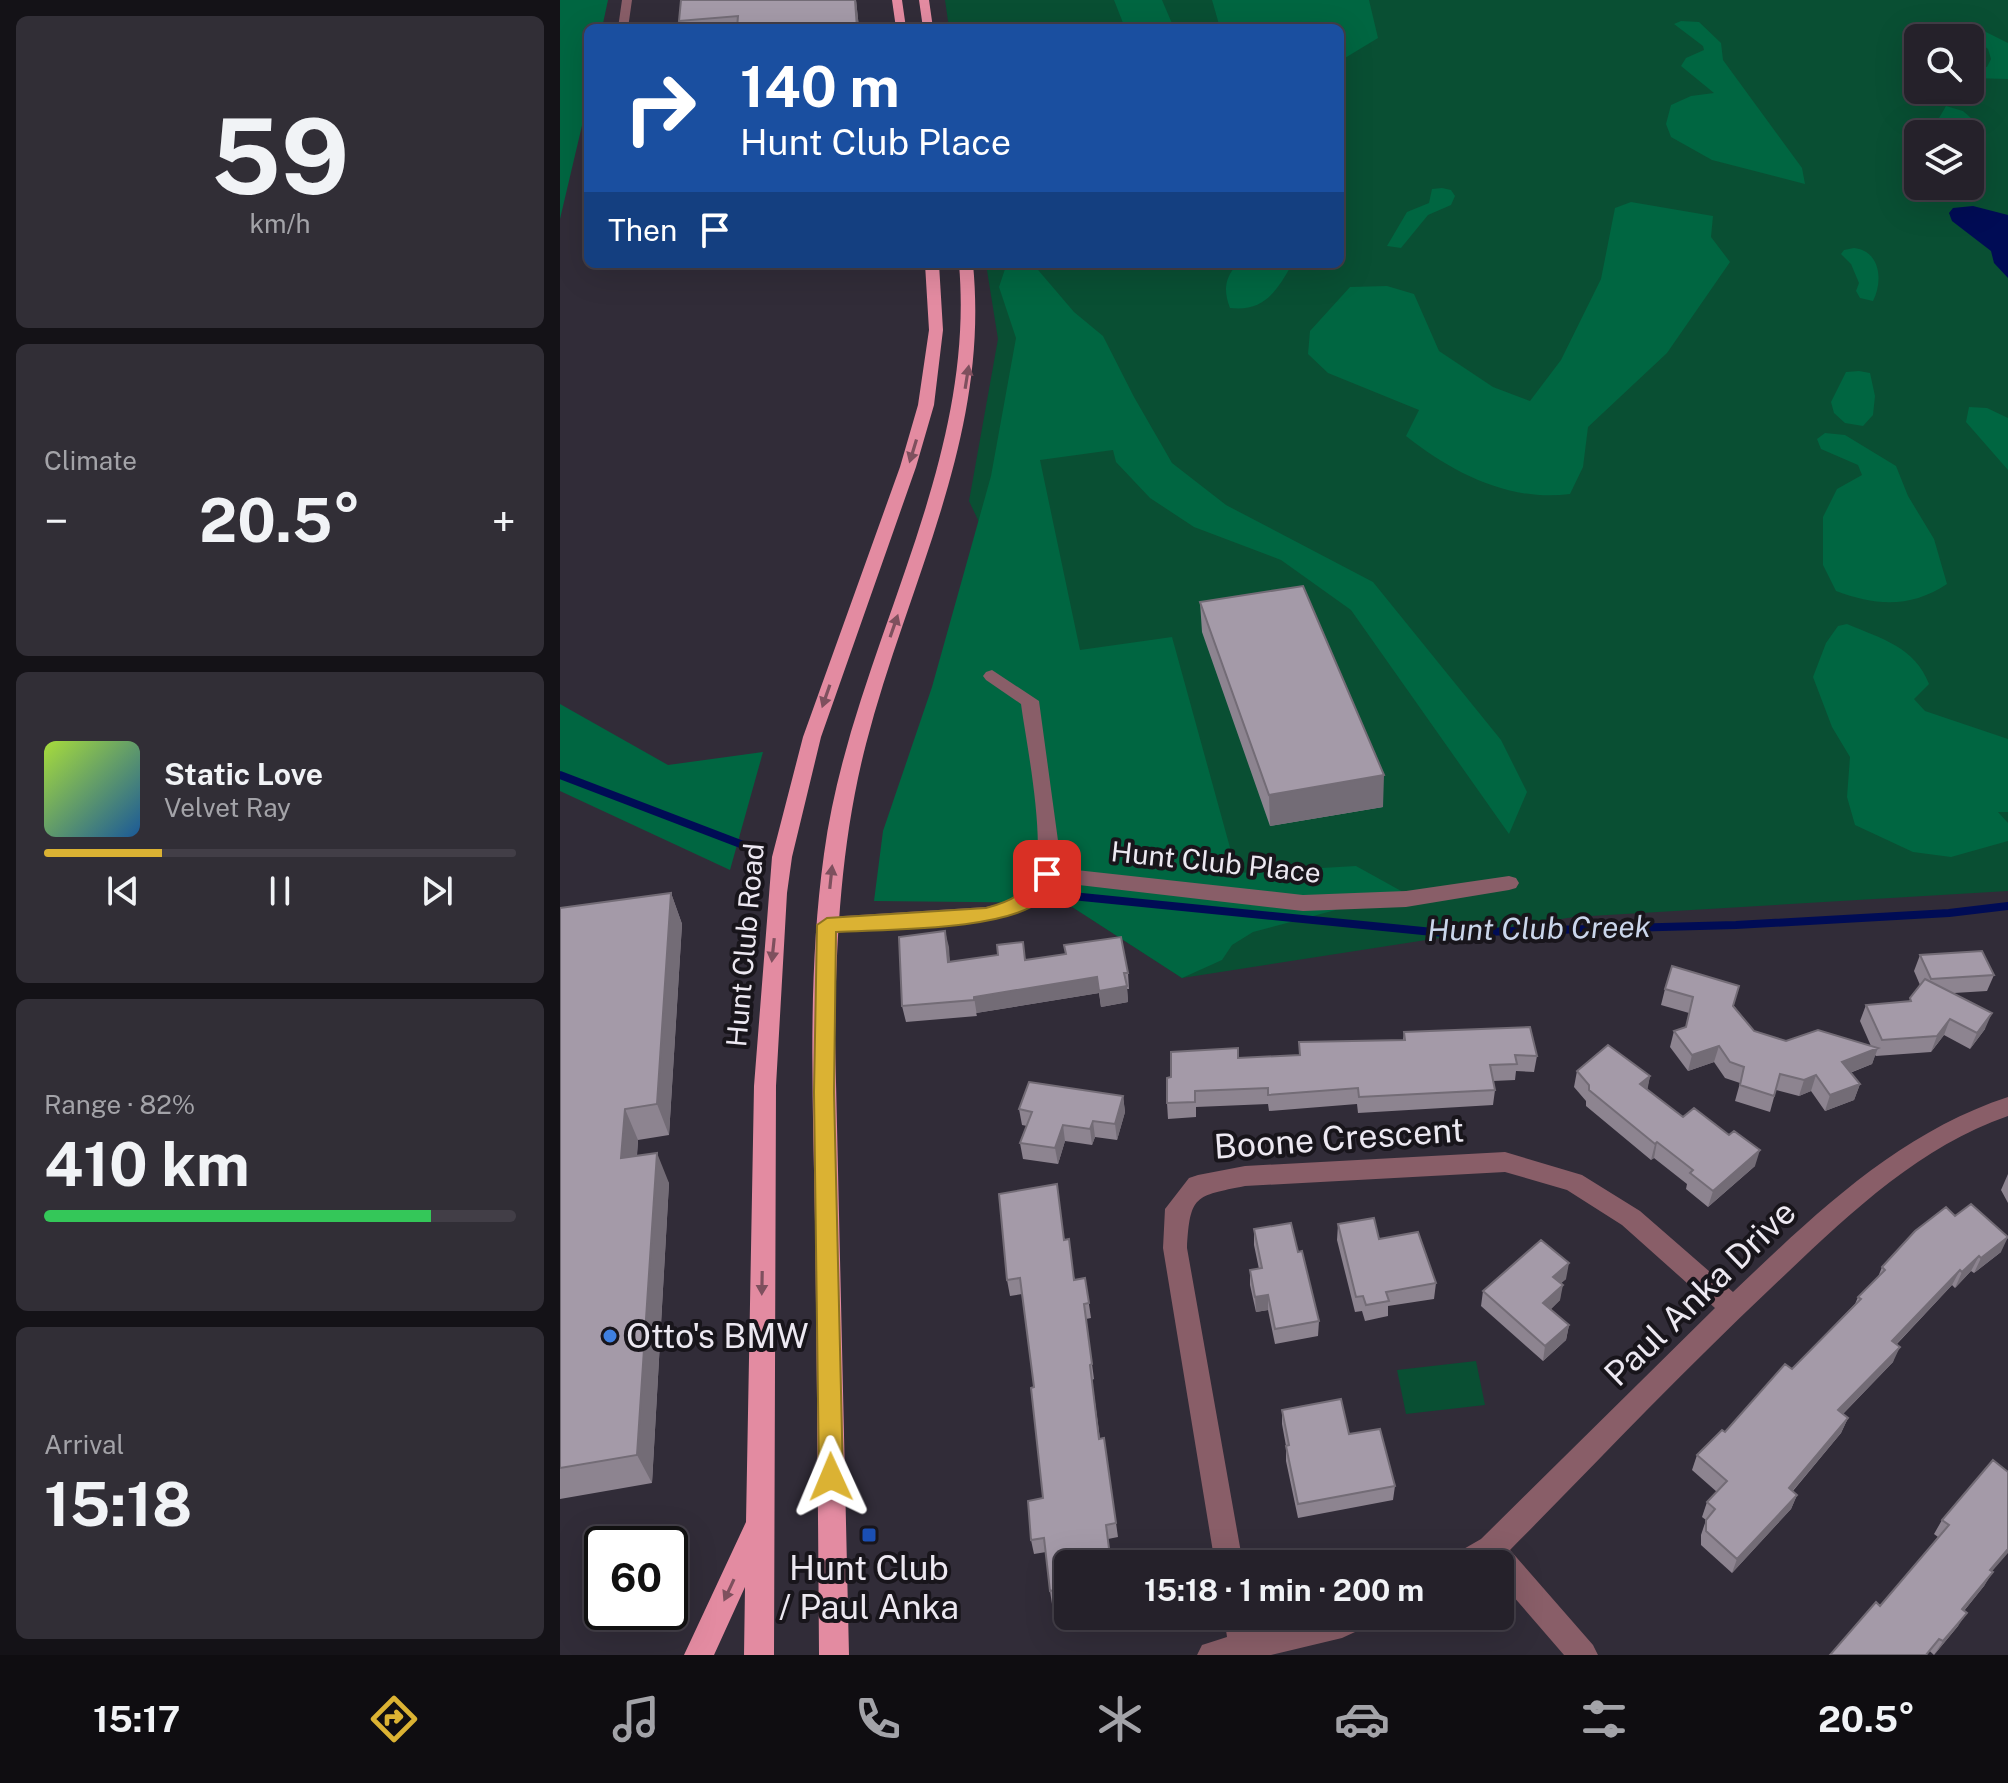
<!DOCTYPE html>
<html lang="en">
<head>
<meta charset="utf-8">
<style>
	:root { --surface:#25212a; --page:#312e36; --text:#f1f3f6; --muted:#a3a3a8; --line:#423e47; --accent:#dbb233 }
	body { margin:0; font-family:"Public Sans",sans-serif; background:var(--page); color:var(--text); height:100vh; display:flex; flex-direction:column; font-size:30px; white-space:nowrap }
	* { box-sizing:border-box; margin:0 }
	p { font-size:26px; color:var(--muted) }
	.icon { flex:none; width:44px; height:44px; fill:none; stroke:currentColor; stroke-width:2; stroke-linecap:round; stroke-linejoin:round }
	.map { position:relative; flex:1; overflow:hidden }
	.side { display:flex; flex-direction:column; gap:16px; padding:16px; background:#141217; width:560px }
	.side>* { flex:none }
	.hud { position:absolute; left:24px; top:24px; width:760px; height:244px; border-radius:12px; box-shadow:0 8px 32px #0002,0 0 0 2px var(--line); background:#1a4fa0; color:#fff; overflow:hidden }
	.controls { position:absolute; left:1344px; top:24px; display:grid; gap:16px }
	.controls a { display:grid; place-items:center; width:80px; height:80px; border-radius:12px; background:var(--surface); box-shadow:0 8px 32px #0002,0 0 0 2px var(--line); font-size:40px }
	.speed { position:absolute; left:24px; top:1526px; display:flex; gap:16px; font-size:40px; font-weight:700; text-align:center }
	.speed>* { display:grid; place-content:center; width:104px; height:104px; border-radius:50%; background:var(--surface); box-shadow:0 8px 32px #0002,0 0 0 2px var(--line); line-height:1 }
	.speed .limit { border:4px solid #111; border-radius:12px; background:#fff; color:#111 }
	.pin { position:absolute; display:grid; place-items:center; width:68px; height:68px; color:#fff; margin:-34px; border-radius:16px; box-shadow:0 4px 12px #0006 }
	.me { position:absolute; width:88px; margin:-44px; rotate:359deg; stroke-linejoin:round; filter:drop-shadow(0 0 6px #0008) }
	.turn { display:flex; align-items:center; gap:28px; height:168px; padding:0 24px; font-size:36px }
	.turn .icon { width:104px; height:104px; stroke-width:2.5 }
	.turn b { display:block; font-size:56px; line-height:68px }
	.then { display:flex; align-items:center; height:76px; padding:0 24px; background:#0003; gap:16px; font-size:30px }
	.big { font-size:60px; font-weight:700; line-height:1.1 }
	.side .widget { flex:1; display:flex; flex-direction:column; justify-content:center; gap:12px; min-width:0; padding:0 28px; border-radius:12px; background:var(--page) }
	.side .dial { align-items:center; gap:0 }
	.dial b { font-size:104px; line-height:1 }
	.song { display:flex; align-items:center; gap:24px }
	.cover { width:96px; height:96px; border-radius:12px; background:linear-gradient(135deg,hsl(80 70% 55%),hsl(210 70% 35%)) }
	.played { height:8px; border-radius:4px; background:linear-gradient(90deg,var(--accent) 25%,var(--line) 25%) }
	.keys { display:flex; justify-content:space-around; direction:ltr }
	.heat { display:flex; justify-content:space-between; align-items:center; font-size:44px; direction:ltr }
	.charge { height:12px; border-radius:6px; background:linear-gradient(90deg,#34c759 82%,var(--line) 0) }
	.trip { position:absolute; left:494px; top:1550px; width:460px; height:80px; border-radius:12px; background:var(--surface); box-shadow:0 8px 32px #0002,0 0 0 2px var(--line); font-weight:700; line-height:80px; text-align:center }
	.menu { display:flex; height:128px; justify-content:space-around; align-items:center; background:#0f0d11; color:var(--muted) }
	.menu .icon { width:56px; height:56px }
	.menu .on { color:var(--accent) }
	.menu b { font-size:36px; color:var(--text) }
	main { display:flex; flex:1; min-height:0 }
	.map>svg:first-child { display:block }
	.green { fill:#094f33; fill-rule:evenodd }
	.forest { fill:#006641 }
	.water { fill:#000c55 }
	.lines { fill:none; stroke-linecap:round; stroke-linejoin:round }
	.stream { stroke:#000c55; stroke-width:8 }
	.minor { fill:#895e68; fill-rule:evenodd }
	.major { fill:#e38ba1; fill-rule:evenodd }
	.wall { fill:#8d8490 }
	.shaded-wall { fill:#736c76 }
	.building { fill:#a49aa8; stroke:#736c76; stroke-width:2 }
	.oneway { fill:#7e505e }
	.route { fill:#dbb233; stroke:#8e7421; stroke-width:2 }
	.shop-dot { fill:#3f7fe0; stroke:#18151b; stroke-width:3 }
	.transit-dot { fill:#1a4fb4; stroke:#18151b; stroke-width:3 }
	.labels { text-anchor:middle; stroke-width:8; stroke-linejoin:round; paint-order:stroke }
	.street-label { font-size:28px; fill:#ece8f1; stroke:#18151b }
	.water-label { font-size:30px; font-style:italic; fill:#cad6eb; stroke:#18151b }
	.near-street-label { font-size:34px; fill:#ece8f1; stroke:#18151b }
	.near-poi-label { font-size:34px; fill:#ece8f1; stroke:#18151b; text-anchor:start }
</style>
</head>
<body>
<main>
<section class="side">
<div class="widget dial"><b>59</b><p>km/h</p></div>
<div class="widget"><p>Climate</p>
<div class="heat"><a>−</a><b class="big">20.5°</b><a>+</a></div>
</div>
<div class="widget">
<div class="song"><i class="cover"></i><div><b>Static Love</b><p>Velvet Ray</p></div></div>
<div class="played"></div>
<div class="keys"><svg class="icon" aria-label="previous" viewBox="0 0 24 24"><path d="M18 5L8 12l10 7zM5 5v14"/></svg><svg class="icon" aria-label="pause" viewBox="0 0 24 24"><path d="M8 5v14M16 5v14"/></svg><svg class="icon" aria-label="next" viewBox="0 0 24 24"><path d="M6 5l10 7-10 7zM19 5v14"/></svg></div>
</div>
<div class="widget"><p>Range · 82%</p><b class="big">410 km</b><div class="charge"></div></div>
<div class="widget"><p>Arrival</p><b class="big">15:18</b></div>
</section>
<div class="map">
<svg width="1448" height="1655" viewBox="0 0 1448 1655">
	<rect width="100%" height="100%" fill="#312c38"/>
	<!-- green -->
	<path class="green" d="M385,0H1448V891L1014,917L622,978L506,903L477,645L409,501L438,339L426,264H780V28H389ZM1358,38H1410V90H1358ZM1358,134H1410V186H1358Z
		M916,1361L925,1405L846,1414L837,1370Z"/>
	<!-- forest -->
	<path class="forest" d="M0,0H48L42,28H28V100L0,219Z
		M554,0H602L614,28H565Z
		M652,0H809L818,38L780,61V28H660Z
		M1121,21L1139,22L1161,43L1163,60L1242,168L1245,184L1152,160L1111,137L1106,124L1111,105L1131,96L1154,93L1121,66L1126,58L1144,50L1143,46L1114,24Z
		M1410,30L1424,31L1448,43V79L1410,78V64L1427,67L1431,59L1428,49L1407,33Z
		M1386,106L1403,111L1411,118L1410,123L1392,132L1372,129L1369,124L1379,118Z
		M882,188L891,190L895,196L891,205L868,215L841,248L827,246L847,212L869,203L872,189Z
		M1071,202L1153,216L1151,237L1170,262L1107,353L1028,427L1023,467L1010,494C949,502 893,473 846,436L859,410L768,373L748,354L750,331L790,287L827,286L854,294L879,351L933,387L970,401L1001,360L1041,279L1055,208Z
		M1294,248C1321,251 1323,282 1313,301L1300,298L1296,291L1299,283L1291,264L1281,254L1284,250Z
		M452,264H473L514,312L543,336L574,397L612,463L666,505L813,582L941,740L967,792L949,834L791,610L721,560L634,527L590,498L556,462L553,450L480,460L520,650L612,637L677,873L796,866L843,892L693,932L672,945L662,960L622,978L506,903L314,901L323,831L372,687L431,476L456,338L439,287L445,269Z
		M677,264H732C717,291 704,312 670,308C663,290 665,278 677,264Z
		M1299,371L1310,373L1315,396L1313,415L1303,426L1285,423L1274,413L1271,402L1286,372Z
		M1409,407L1427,408L1448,418V470L1406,422Z
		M1265,433L1285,435L1336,466L1348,496L1374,539L1387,584C1351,608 1316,606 1276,591L1263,565V517L1277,489L1302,475L1298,465L1261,449L1257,439Z
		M1287,624C1322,639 1355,647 1369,684L1354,699L1365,711L1448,739V812H1438L1448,823V841L1391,857L1353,852L1295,825L1287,797L1290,757L1272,727L1253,677L1266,643L1278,626Z
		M0,704L108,765L203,752L170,870L0,791Z"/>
	<!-- water -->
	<path class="water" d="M1413,206L1448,215V278L1434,263L1431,251L1392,221L1389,213L1393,208Z"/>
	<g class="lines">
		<!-- stream -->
		<path class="stream" d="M0,775L191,848
			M512,896L883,933L1176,925L1389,913L1448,906"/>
		<!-- minor -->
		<path class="minor" d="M62,0H72L68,28H58Z
			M432,670L479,701L499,848L498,868L743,895L846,891L949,876L956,878L959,883L956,888L949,890L846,907L743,911L493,882C489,889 485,898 479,902C439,932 320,929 267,933L260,930L256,925L260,920L267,917L426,907C441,904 460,899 470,886C490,858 466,742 461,704L426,680L423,676L426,672Z
			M1448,1097V1116C1353,1149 1280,1223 1209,1290C1120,1374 1036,1463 950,1550L1033,1645L1038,1655H1004L940,1581V1564H891L895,1554L921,1539L1155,1308L1062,1225L1007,1190L945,1172L685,1186C635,1196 630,1195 627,1248L683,1564H655L603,1248L605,1209L629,1178L638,1175L685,1166L945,1152L1022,1175L1080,1211L1173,1292C1255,1214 1338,1133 1448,1097Z
			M664,1616H692L695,1630L751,1616H812L808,1626L782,1638L711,1655H637L642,1645L667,1637Z"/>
		<!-- major -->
		<path class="major" d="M332,0H342L346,28H336Z
			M359,0H369L373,28H363Z
			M365,264H379L383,330L374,405L356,467L261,737L232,857L227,893L216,1086L214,1655H184L185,1587L154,1655H124L186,1522L194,1086L212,857L243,737L340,467L358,405L369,330Z
			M399,264H413C430,438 348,581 306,744C281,841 276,939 275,1038L289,1655H259C258,1511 257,1367 255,1222C253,1100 247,976 264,854C291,652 417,472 399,264Z"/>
	</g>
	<!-- wall -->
	<path class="wall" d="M121,0H296L299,28H120L119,21Z
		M640,602L823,807L710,826L642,632Z
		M111,893L122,924L109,1135L78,1140L77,1156L109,1183L92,1483L0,1499V908Z
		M385,931L390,962L466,960L568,973L569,989H567L568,1002L541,1007L539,993L416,1013L417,1016L346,1022L342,1006Z
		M1360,955L1434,975L1427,991L1394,993L1425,1029L1410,1049L1384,1035L1371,1052L1316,1056L1315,1055L1312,1064L1290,1073L1300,1084L1294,1100L1265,1111L1251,1091L1239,1096L1216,1090L1210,1112L1175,1101L1180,1083L1165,1078L1154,1062L1128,1071L1110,1047L1114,1031L1126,1027L1129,1013L1101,1005L1105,989L1174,1006L1194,1031L1226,1041L1311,1046L1300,1021L1306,1005L1349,1001L1360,985L1354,971Z
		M844,1032L977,1056L974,1072L956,1071L955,1080L933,1081L935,1090L933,1105L798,1113L797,1104L709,1111L708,1104L636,1107V1117L608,1119L607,1103L611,1077L678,1058L739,1055V1042L843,1040Z
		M1017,1071L1090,1076L1087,1089L1123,1117L1195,1166L1148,1207L1126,1189L1127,1184L1094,1158L1091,1160L1026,1106V1101L1014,1087Z
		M563,1096L565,1112L557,1140L535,1137L532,1145L505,1141L498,1164L463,1159L460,1143L467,1126L462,1125L459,1109Z
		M1448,1174V1203L1441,1190Z
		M1395,1216L1441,1252L1414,1273L1411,1271L1395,1288L1392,1285L1337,1344L1333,1362L1283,1414L1288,1418L1281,1433L1233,1491L1237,1495L1231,1509L1172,1573L1141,1545V1535L1146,1520L1142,1517L1147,1502L1157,1492L1132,1470L1137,1455L1165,1432L1232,1369L1295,1304L1298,1297L1318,1277L1322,1267Z
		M778,1224L819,1239L876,1283L874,1299L828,1306V1316L805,1321L802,1311L795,1312L777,1240Z
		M694,1229L738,1252L759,1321L758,1336L715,1344L708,1310L696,1312L690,1285V1270L699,1269L694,1245Z
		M504,1240L515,1280L525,1278L531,1318L526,1319L534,1379L532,1380L540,1439L544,1438L558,1537L548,1539L508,1564V1601L492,1604L490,1591L486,1552L474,1554L471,1540L483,1498L474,1387L462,1294L450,1296L447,1280Z
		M1006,1279L1001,1283L1000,1300L991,1309L1009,1325L1006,1340L983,1361L921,1306L923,1291Z
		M722,1410L789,1434L835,1486L833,1500L738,1518L726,1461V1446L722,1424Z
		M1433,1460L1432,1572L1424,1586L1404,1611L1398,1626L1374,1655L1320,1606L1378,1537L1374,1534L1382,1520Z"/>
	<!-- shaded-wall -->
	<path class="shaded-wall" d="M295,0H296L299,28H297Z
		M824,775L823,807L710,826L709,795Z
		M111,893L122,924L109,1135L97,1104Z
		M385,931L389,947L391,978L388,962Z
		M537,977L539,993L416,1013L417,1016L414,997Z
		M567,986L568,1002L541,1007L539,991Z
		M1432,1013L1425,1029L1410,1049L1417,1033Z
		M1390,1019L1384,1035L1371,1052L1377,1036Z
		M1159,1046L1154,1062L1128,1071L1132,1055Z
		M1318,1048L1312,1064L1276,1078L1282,1062Z
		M1256,1075L1251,1091L1239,1096L1244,1080Z
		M1090,1076L1087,1092L1080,1084Z
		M1300,1084L1294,1100L1265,1111L1270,1095Z
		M563,1096L565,1112L557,1140L555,1124Z
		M65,1109L78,1140L74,1189L61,1158Z
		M533,1121L535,1137L532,1145L530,1129Z
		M503,1125L505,1141L498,1164L495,1148Z
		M1097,1142L1094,1158L1091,1160L1095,1144Z
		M1200,1150L1195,1166L1148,1207L1153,1191Z
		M97,1153L109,1183L92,1483L77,1455Z
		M1448,1237L1441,1252L1414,1273L1421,1258Z
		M1419,1256L1411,1271L1395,1288L1402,1272Z
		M1009,1263L1006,1279L991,1292L993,1277Z
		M1400,1270L1392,1285L1325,1356L1332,1341Z
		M1003,1285L1000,1300L981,1318L983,1303Z
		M708,1295V1310L696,1312L695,1297Z
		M1009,1325L1006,1340L983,1361L985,1346Z
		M1340,1347L1333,1362L1272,1425L1278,1410Z
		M1288,1418L1281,1433L1223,1502L1229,1488Z
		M1237,1495L1231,1509L1172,1573L1177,1559Z
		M1448,1549V1553L1421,1584L1430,1570Z
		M1433,1572L1424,1586L1394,1623L1402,1609Z
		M1407,1613L1398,1626L1374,1655L1383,1641Z"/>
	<!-- building -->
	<path class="building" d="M121,0H295L297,28H177L178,16L119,21Z
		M743,586L824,775L709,795L640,602Z
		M111,893L97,1104L65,1109L61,1158L97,1153L77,1455L0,1468V908Z
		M385,931L388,962L438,955L437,945L463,942L465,960L506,954L504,945L561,937L568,973H564L567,986L539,991L537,977L414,997V1000L342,1006L339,937Z
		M1422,951L1434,975L1371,979L1360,955Z
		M1112,966L1179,986L1173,1006L1194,1031L1226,1041L1258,1030L1318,1048L1282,1062L1300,1084L1270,1095L1256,1075L1244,1080L1220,1074L1214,1096L1180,1085L1184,1067L1170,1062L1159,1046L1132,1055L1114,1031L1126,1027L1133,997L1105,989Z
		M1365,979L1432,1013L1417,1033L1390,1019L1377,1036L1322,1040L1306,1005L1351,1001L1350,998Z
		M970,1027L977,1056L955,1055L957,1064L930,1065L935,1090L799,1097L798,1088L708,1095V1088L635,1091V1102L607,1103V1078L611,1077V1052L678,1048V1058L740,1055L739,1042L845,1040L844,1032Z
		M1048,1045L1090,1076L1080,1084L1123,1117L1134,1108L1169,1135L1174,1131L1200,1150L1153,1191L1130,1173L1133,1170L1097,1142L1095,1144L1029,1090V1085L1017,1071Z
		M469,1082L563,1096L555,1124L533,1121L530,1129L503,1125L495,1148L460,1143L472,1112L459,1109Z
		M497,1184L504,1240L509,1239L514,1280L525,1278L529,1303L524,1304L532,1364L530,1365L539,1439L544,1438L556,1523L546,1525L551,1564H508V1587L490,1591L484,1538L471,1540L468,1501L483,1498L471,1388L474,1387L460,1278L447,1280L439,1194Z
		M1411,1204L1448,1237L1421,1258L1419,1256L1402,1272L1400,1270L1332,1341L1340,1347L1278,1410L1288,1418L1229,1488L1237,1495L1177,1559L1146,1531V1520L1155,1509L1147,1502L1167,1481L1137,1455L1162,1430L1165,1432L1225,1364L1232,1369L1301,1299L1298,1297L1325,1270L1322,1267L1355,1231L1386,1207L1395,1216Z
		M814,1218L819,1239L858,1232L876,1283L826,1292L829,1301L806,1305L803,1296L796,1297L778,1224Z
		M731,1223L738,1252L742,1251L759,1321L715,1329L708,1295L695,1297L690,1270L702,1268L694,1229Z
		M981,1240L1009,1263L993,1277L1003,1285L983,1303L1009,1325L985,1346L923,1291Z
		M781,1399L789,1434L820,1429L835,1486L738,1504L726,1446L729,1445L722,1410Z
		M1433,1460L1448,1472V1549L1430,1570L1433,1572L1402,1609L1407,1613L1383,1641L1379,1639L1366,1655H1270L1316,1602L1320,1606L1389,1525L1382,1520Z"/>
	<!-- one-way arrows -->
	<defs><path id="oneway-solid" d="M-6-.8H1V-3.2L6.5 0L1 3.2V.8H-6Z" transform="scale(2)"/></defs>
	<g class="oneway">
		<use href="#oneway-solid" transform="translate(407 377) rotate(-81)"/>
		<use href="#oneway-solid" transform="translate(353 451) rotate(107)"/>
		<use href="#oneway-solid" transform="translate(334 626) rotate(-71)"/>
		<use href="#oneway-solid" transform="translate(266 696) rotate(109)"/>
		<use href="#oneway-solid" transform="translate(271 877) rotate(-84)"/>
		<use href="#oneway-solid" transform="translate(213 950) rotate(96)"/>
		<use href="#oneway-solid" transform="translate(202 1283) rotate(91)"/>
		<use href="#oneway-solid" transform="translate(169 1590) rotate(115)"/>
	</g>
	<!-- route -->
	<path class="route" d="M487,867L496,874C492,882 487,894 481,900C447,931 324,929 276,932L274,1092L283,1477L280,1485L271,1488L262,1485L259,1477L254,1092L257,925L267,918L426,908C453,901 466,893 480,869Z"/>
	<!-- markers -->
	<circle class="shop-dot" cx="50" cy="1336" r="8"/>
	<rect class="transit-dot" x="301" y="1527" width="16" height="16" rx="4"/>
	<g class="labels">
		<!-- street labels -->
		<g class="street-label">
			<text transform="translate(656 862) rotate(6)" y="10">Hunt Club Place</text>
			<text transform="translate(185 945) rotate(-85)" y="10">Hunt Club Road</text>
		</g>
		<!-- water labels -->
		<g class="water-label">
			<text transform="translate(979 929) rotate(-1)" y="10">Hunt Club Creek</text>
		</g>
		<!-- near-street labels -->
		<g class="near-street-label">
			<text transform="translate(779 1138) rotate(-4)" y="12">Boone Crescent</text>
			<text transform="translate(1140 1293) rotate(-44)" y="12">Paul Anka Drive</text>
		</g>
		<!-- near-poi labels -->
		<g class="near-poi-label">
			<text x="66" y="1348">Otto's BMW</text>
			<text x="309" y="1580" text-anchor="middle">Hunt Club<tspan x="309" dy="39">/ Paul Anka</tspan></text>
		</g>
	</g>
</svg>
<div class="controls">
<a><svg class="icon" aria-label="search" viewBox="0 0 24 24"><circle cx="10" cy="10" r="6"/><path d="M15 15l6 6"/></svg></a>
<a><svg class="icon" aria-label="layers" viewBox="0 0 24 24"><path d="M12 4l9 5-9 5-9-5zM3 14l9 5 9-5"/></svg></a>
</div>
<div class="speed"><div class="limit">60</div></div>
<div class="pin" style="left:487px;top:874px;background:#d93025"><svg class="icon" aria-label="arrive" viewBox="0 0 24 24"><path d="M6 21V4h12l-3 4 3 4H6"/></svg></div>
<svg class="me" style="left:271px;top:1477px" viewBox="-20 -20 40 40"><path d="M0-17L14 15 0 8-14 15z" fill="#dbb233" stroke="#fff" stroke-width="4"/></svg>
<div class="trip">15:18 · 1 min · 200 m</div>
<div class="hud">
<div class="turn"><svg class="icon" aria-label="right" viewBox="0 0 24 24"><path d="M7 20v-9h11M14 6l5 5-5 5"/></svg><div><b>140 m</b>Hunt Club Place</div></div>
<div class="then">Then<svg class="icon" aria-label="arrive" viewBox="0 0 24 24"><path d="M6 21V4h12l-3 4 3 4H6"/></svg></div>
</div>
</div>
</main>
<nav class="menu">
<b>15:17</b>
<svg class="icon on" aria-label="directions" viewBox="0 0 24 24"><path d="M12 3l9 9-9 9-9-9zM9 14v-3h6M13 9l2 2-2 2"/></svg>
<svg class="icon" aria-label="music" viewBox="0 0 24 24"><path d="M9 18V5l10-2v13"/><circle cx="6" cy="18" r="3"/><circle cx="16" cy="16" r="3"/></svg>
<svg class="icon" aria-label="phone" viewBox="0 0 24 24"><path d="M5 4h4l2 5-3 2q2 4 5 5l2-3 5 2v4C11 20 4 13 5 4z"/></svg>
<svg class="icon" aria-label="climate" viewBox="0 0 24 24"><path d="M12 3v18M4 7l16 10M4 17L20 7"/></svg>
<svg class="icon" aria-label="car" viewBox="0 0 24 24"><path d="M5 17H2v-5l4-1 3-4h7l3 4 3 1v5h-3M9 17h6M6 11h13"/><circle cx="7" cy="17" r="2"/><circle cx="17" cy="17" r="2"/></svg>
<svg class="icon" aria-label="filters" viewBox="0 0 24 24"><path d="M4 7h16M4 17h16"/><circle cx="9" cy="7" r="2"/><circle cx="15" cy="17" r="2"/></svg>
<b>20.5°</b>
</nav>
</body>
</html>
